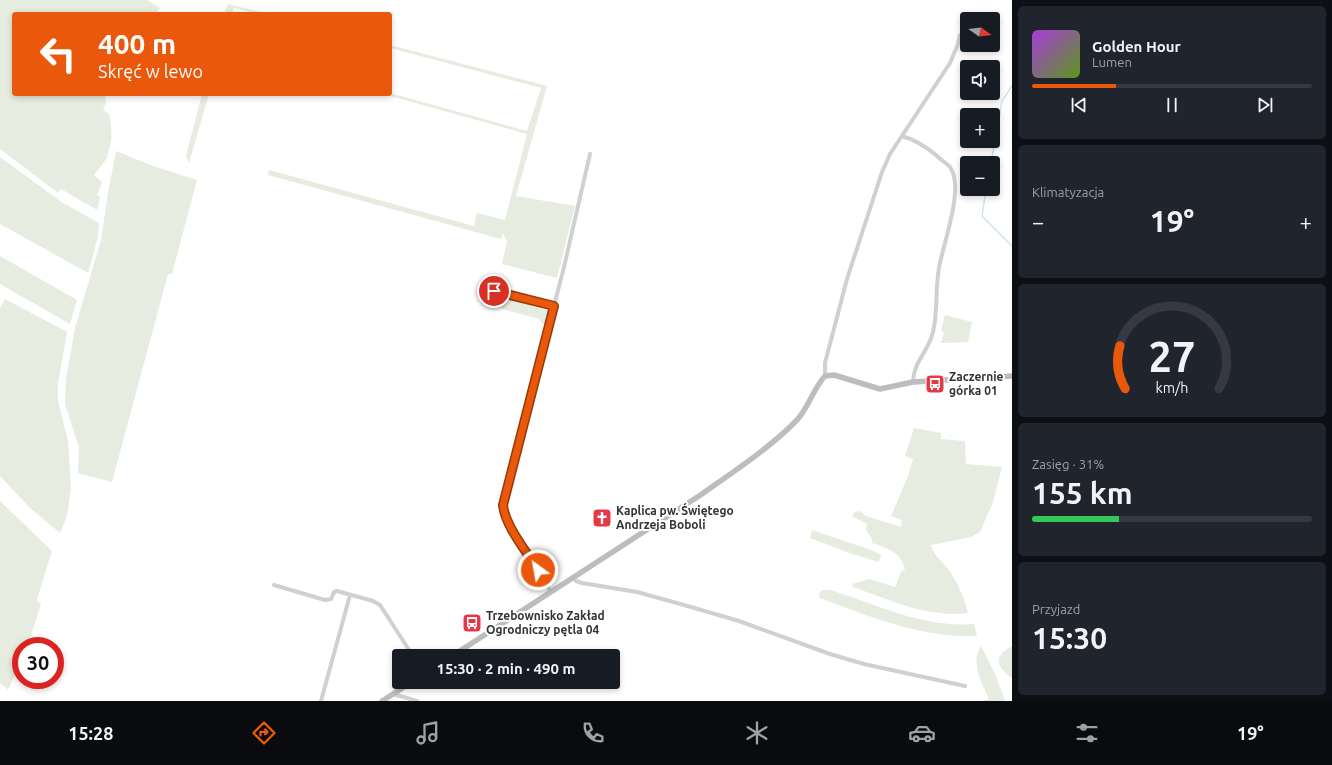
<!DOCTYPE html>
<html lang="pl">
<head>
<meta charset="utf-8">
<style>
	:root { --surface:#171b24; --page:#20242c; --text:#f1f3f6; --muted:#9ea1a6; --line:#363941; --accent:#ea580c }
	body { margin:0; font-family:Ubuntu,sans-serif; background:var(--page); color:var(--text); height:100vh; display:flex; flex-direction:column; font-size:15px; white-space:nowrap }
	* { box-sizing:border-box; margin:0 }
	p { font-size:13px; color:var(--muted) }
	.icon { flex:none; width:22px; height:22px; fill:none; stroke:currentColor; stroke-width:2; stroke-linecap:round; stroke-linejoin:round }
	.map { position:relative; flex:1; overflow:hidden }
	.side { display:flex; flex-direction:column; gap:6px; padding:6px; background:#0d0f14; width:320px }
	.side>* { flex:none }
	.guide { position:absolute; left:12px; top:12px; width:380px; height:84px; border-radius:4px; box-shadow:0 2px 6px #0003; background:#ea580c; color:#fff; overflow:hidden }
	.needle { width:26px; rotate:104deg }
	.controls { position:absolute; left:960px; top:12px; display:grid; gap:8px }
	.controls a { display:grid; place-items:center; width:40px; height:40px; border-radius:4px; background:var(--surface); box-shadow:0 2px 6px #0003; font-size:20px }
	.speed { position:absolute; left:12px; top:637px; display:flex; gap:8px; font-size:20px; font-weight:700; text-align:center }
	.speed>* { display:grid; place-content:center; width:52px; height:52px; border-radius:50%; background:var(--surface); box-shadow:0 2px 6px #0003; line-height:1 }
	.speed .limit { border:6px solid #d22; background:#fff; color:#111 }
	.pin { position:absolute; display:grid; place-items:center; width:34px; height:34px; color:#fff; margin:-17px; border:2px solid #fff; border-radius:50%; box-shadow:0 1px 4px #0007 }
	.me { position:absolute; width:44px; margin:-22px; rotate:328deg; stroke-linejoin:round; filter:drop-shadow(0 0 3px #0008) }
	.turn { display:flex; align-items:center; gap:14px; height:84px; padding:0 20px; font-size:18px }
	.turn .icon { width:52px; height:52px; stroke-width:2.5 }
	.turn b { display:block; font-size:28px; line-height:34px }
	.big { font-size:30px; font-weight:700; line-height:1.1 }
	.side .widget { flex:1; display:flex; flex-direction:column; justify-content:center; gap:6px; min-width:0; padding:0 14px; border-radius:6px; background:var(--page) }
	.side .dial { align-items:center; gap:0 }
	.dial svg { height:104px; overflow:visible; fill:none; stroke:var(--line); stroke-width:7; stroke-linecap:round; text-anchor:middle }
	.dial text { fill:var(--text); stroke:none }
	.song { display:flex; align-items:center; gap:12px }
	.cover { width:48px; height:48px; border-radius:6px; background:linear-gradient(135deg,hsl(280 70% 55%),hsl(90 70% 35%)) }
	.played { height:4px; border-radius:2px; background:linear-gradient(90deg,var(--accent) 30%,var(--line) 30%) }
	.keys { display:flex; justify-content:space-around; direction:ltr }
	.heat { display:flex; justify-content:space-between; align-items:center; font-size:22px; direction:ltr }
	.charge { height:6px; border-radius:3px; background:linear-gradient(90deg,#34c759 31%,var(--line) 0) }
	.trip { position:absolute; left:392px; top:649px; width:228px; height:40px; border-radius:4px; background:var(--surface); box-shadow:0 2px 6px #0003; font-weight:700; line-height:40px; text-align:center }
	.tabs { display:flex; height:64px; justify-content:space-around; align-items:center; background:#090b0e; color:var(--muted) }
	.tabs .icon { width:28px; height:28px }
	.tabs .selected { color:var(--accent) }
	.tabs b { font-size:18px; color:var(--text) }
	main { display:flex; flex:1; min-height:0 }
	.map>svg:first-child { display:block }
	.green { fill:#e6ecdf }
	.lines { fill:none; stroke-linecap:round; stroke-linejoin:round }
	.stream { stroke:#cfe2ee; stroke-width:1.5 }
	.street { stroke:#d0d0d0; stroke-width:4 }
	.secondary { stroke:#bdbdbd; stroke-width:5.5 }
	.route-casing { stroke:#983908; stroke-width:10 }
	.route { stroke:#ea580c; stroke-width:7 }
	.labels { text-anchor:middle; stroke-width:4; stroke-linejoin:round; paint-order:stroke }
	.poi-label { font-size:12px; font-weight:bold; fill:#333; stroke:#fff; text-anchor:start }
</style>
</head>
<body>
<main>
<div class="map">
<svg width="1012" height="701" viewBox="0 0 1012 701">
	<rect width="100%" height="100%" fill="#fff"/>
	<!-- green -->
	<path class="green" d="M0,0H147L160,8L155,14H14V94H104C107,100 106,104 103,110L109,114C112,129 113,141 107,155L108,157L94,175L102,182L97,195L100,197L97,210L61,189L58,193L0,149Z
		M228,4L269,14H258L234,8L232,14H224Z
		M390,45L547,86L516,196L575,206L557,278L502,264L507,241L503,233L501,239L268,175L269,170L474,226L477,213L505,220L527,134L383,94L390,93L527,131L541,88L390,48Z
		M202,94H209L189,163L186,156Z
		M116,151L153,166L197,180L172,274H168L112,482L78,473L79,447L65,404L66,379L75,328L101,240L108,193Z
		M0,157L63,203L99,223L98,237L88,273L0,224Z
		M0,256L77,300L70,324L0,284Z
		M495,295L549,311L545,323L543,325L539,319L492,306Z
		M5,299L67,332L58,383V401L68,441L71,488L67,516L60,533L30,508L0,476V309Z
		M945,315L972,322L968,342L941,343L944,333L941,330Z
		M914,428L941,433V439L965,441L966,464L1002,467L993,502L980,532L971,537L931,545C933,555 943,562 949,570C958,584 964,597 968,613C928,618 890,600 853,587L852,584L869,579L895,587L901,572L905,569C901,552 887,548 872,543V539L866,530L867,524L852,516L855,512L860,511L866,516L901,527L902,520L891,516L908,476L913,459L905,456Z
		M0,501L52,551L38,596L37,601L41,604L29,642L28,646H21V662L8,690L0,683Z
		M812,530L871,550L881,555L879,562L852,554L810,538Z
		M822,590H831C877,605 924,628 974,624L977,636C922,638 870,617 820,598L819,594Z
		M981,646L996,676L1005,701H982L989,699C982,683 970,662 981,646Z
		M1012,646V678C996,667 993,656 1012,646Z"/>
	<g class="lines">
		<!-- stream -->
		<path class="stream" d="M991,163L1002,101L1012,86
			M986,189L982,216L1012,246"/>
		<!-- street -->
		<path class="street" d="M902,136C916,140 925,146 936,155C940,159 946,163 950,167C965,187 943,244 939,268C935,289 938,312 933,332C929,351 913,362 913,382
			M494,291L554,306
			M825,376V363L847,279L882,172L890,154L950,63L958,44L960,35
			M573,577L576,581L582,583L637,592L684,605L739,621L830,654L864,664L965,686
			M274,585L325,600L331,599L334,592L337,591L373,601L380,605L413,656
			M551,592L510,526L505,515L503,505L564,267L590,154
			M393,694L417,701
			M321,701L350,595"/>
		<!-- secondary -->
		<path class="secondary" d="M452,656L702,494C733,472 771,447 797,420C809,407 813,389 825,376L834,375L880,389L913,382L1012,376
			M382,701L412,682"/>
	</g>
	<g class="lines">
		<defs>
			<path id="route" d="M494,291L554,306L503,505C505,526 527,552 538,570"/>
		</defs>
		<!-- route casing -->
		<use href="#route" class="route-casing"/>
		<!-- route -->
		<use href="#route" class="route"/>
	</g>
	<!-- icons -->
	<defs>
		<symbol id="bus-square" viewBox="-11 -11 22 22"><rect x="-9" y="-9" width="18" height="18" rx="4" fill="#e63946" stroke="#fff"/><path d="M-5-6H5V4H4V6H2V4H-2V6H-4V4H-5ZM-3.5-4V0h7V-4ZM-3.5 1.2v1.5H-2V1.2ZM2 1.2v1.5H3.5V1.2Z" fill="#fff"/></symbol>
		<symbol id="church-square" viewBox="-11 -11 22 22"><rect x="-9" y="-9" width="18" height="18" rx="4" fill="#e63946" stroke="#fff"/><path d="M-1.2-6h2.4v3.5h3.3v2.4h-3.3V6h-2.4V-.1h-3.3v-2.4h3.3Z" fill="#fff"/></symbol>
	</defs>
	<g fill-rule="evenodd">
		<use href="#bus-square" x="924" y="373" width="22" height="22"/>
		<use href="#church-square" x="591" y="507" width="22" height="22"/>
		<use href="#bus-square" x="461" y="612" width="22" height="22"/>
	</g>
	<g class="labels">
		<!-- poi labels -->
		<g class="poi-label">
			<text x="949" y="381">Zaczernie<tspan x="949" dy="14">górka 01</tspan></text>
			<text x="616" y="515">Kaplica pw. Świętego<tspan x="616" dy="14">Andrzeja Boboli</tspan></text>
			<text x="486" y="620">Trzebownisko Zakład<tspan x="486" dy="14">Ogrodniczy pętla 04</tspan></text>
		</g>
	</g>
</svg>
<div class="controls">
<a><svg class="needle" viewBox="-14 -14 28 28"><path d="M0-13l5 13h-10z" fill="#e53935"/><path d="M0 13l5-13h-10z" fill="#9ea1a6"/></svg></a>
<a><svg class="icon" aria-label="sound" viewBox="0 0 24 24"><path d="M4 9h4l5-4v14l-5-4H4zM17 9q2 3 0 6"/></svg></a>
<a>+</a>
<a>−</a>
</div>
<div class="speed"><div class="limit">30</div></div>
<div class="pin" style="left:494px;top:291px;background:#d93025"><svg class="icon" aria-label="arrive" viewBox="0 0 24 24"><path d="M6 21V4h12l-3 4 3 4H6"/></svg></div>
<svg class="me" style="left:538px;top:570px" viewBox="-20 -20 40 40"><circle r="17" fill="#ea580c" stroke="#fff" stroke-width="3"/><path d="M0-11L8 9 0 5-8 9z" fill="#fff"/></svg>
<div class="trip">15:30 · 2 min · 490 m</div>
<div class="guide">
<div class="turn"><svg class="icon" aria-label="left" viewBox="0 0 24 24"><path d="M17 20v-9H6M10 6l-5 5 5 5"/></svg><div><b>400 m</b>Skręć w lewo</div></div>
</div>
</div>
<section class="side">
<div class="widget">
<div class="song"><i class="cover"></i><div><b>Golden Hour</b><p>Lumen</p></div></div>
<div class="played"></div>
<div class="keys"><svg class="icon" aria-label="previous" viewBox="0 0 24 24"><path d="M18 5L8 12l10 7zM5 5v14"/></svg><svg class="icon" aria-label="pause" viewBox="0 0 24 24"><path d="M8 5v14M16 5v14"/></svg><svg class="icon" aria-label="next" viewBox="0 0 24 24"><path d="M6 5l10 7-10 7zM19 5v14"/></svg></div>
</div>
<div class="widget"><p>Klimatyzacja</p>
<div class="heat"><a>−</a><b class="big">19°</b><a>+</a></div>
</div>
<div class="widget dial"><svg viewBox="0 0 100 80">
<path d="M14 69A42 42 0 1 1 86 69"/>
<path d="M14 69A42 42 0 0 1 10 36" stroke="#ea580c"/>
<text x="50" y="56" font-size="32" font-weight="700">27</text>
<text x="50" y="72" font-size="11">km/h</text>
</svg></div>
<div class="widget"><p>Zasięg · 31%</p><b class="big">155 km</b><div class="charge"></div></div>
<div class="widget"><p>Przyjazd</p><b class="big">15:30</b></div>
</section>
</main>
<nav class="tabs">
<b>15:28</b>
<svg class="icon selected" aria-label="directions" viewBox="0 0 24 24"><path d="M12 3l9 9-9 9-9-9zM9 14v-3h6M13 9l2 2-2 2"/></svg>
<svg class="icon" aria-label="music" viewBox="0 0 24 24"><path d="M9 18V5l10-2v13"/><circle cx="6" cy="18" r="3"/><circle cx="16" cy="16" r="3"/></svg>
<svg class="icon" aria-label="phone" viewBox="0 0 24 24"><path d="M5 4h4l2 5-3 2q2 4 5 5l2-3 5 2v4C11 20 4 13 5 4z"/></svg>
<svg class="icon" aria-label="climate" viewBox="0 0 24 24"><path d="M12 3v18M4 7l16 10M4 17L20 7"/></svg>
<svg class="icon" aria-label="car" viewBox="0 0 24 24"><path d="M5 17H2v-5l4-1 3-4h7l3 4 3 1v5h-3M9 17h6M6 11h13"/><circle cx="7" cy="17" r="2"/><circle cx="17" cy="17" r="2"/></svg>
<svg class="icon" aria-label="filters" viewBox="0 0 24 24"><path d="M4 7h16M4 17h16"/><circle cx="9" cy="7" r="2"/><circle cx="15" cy="17" r="2"/></svg>
<b>19°</b>
</nav>
</body>
</html>
